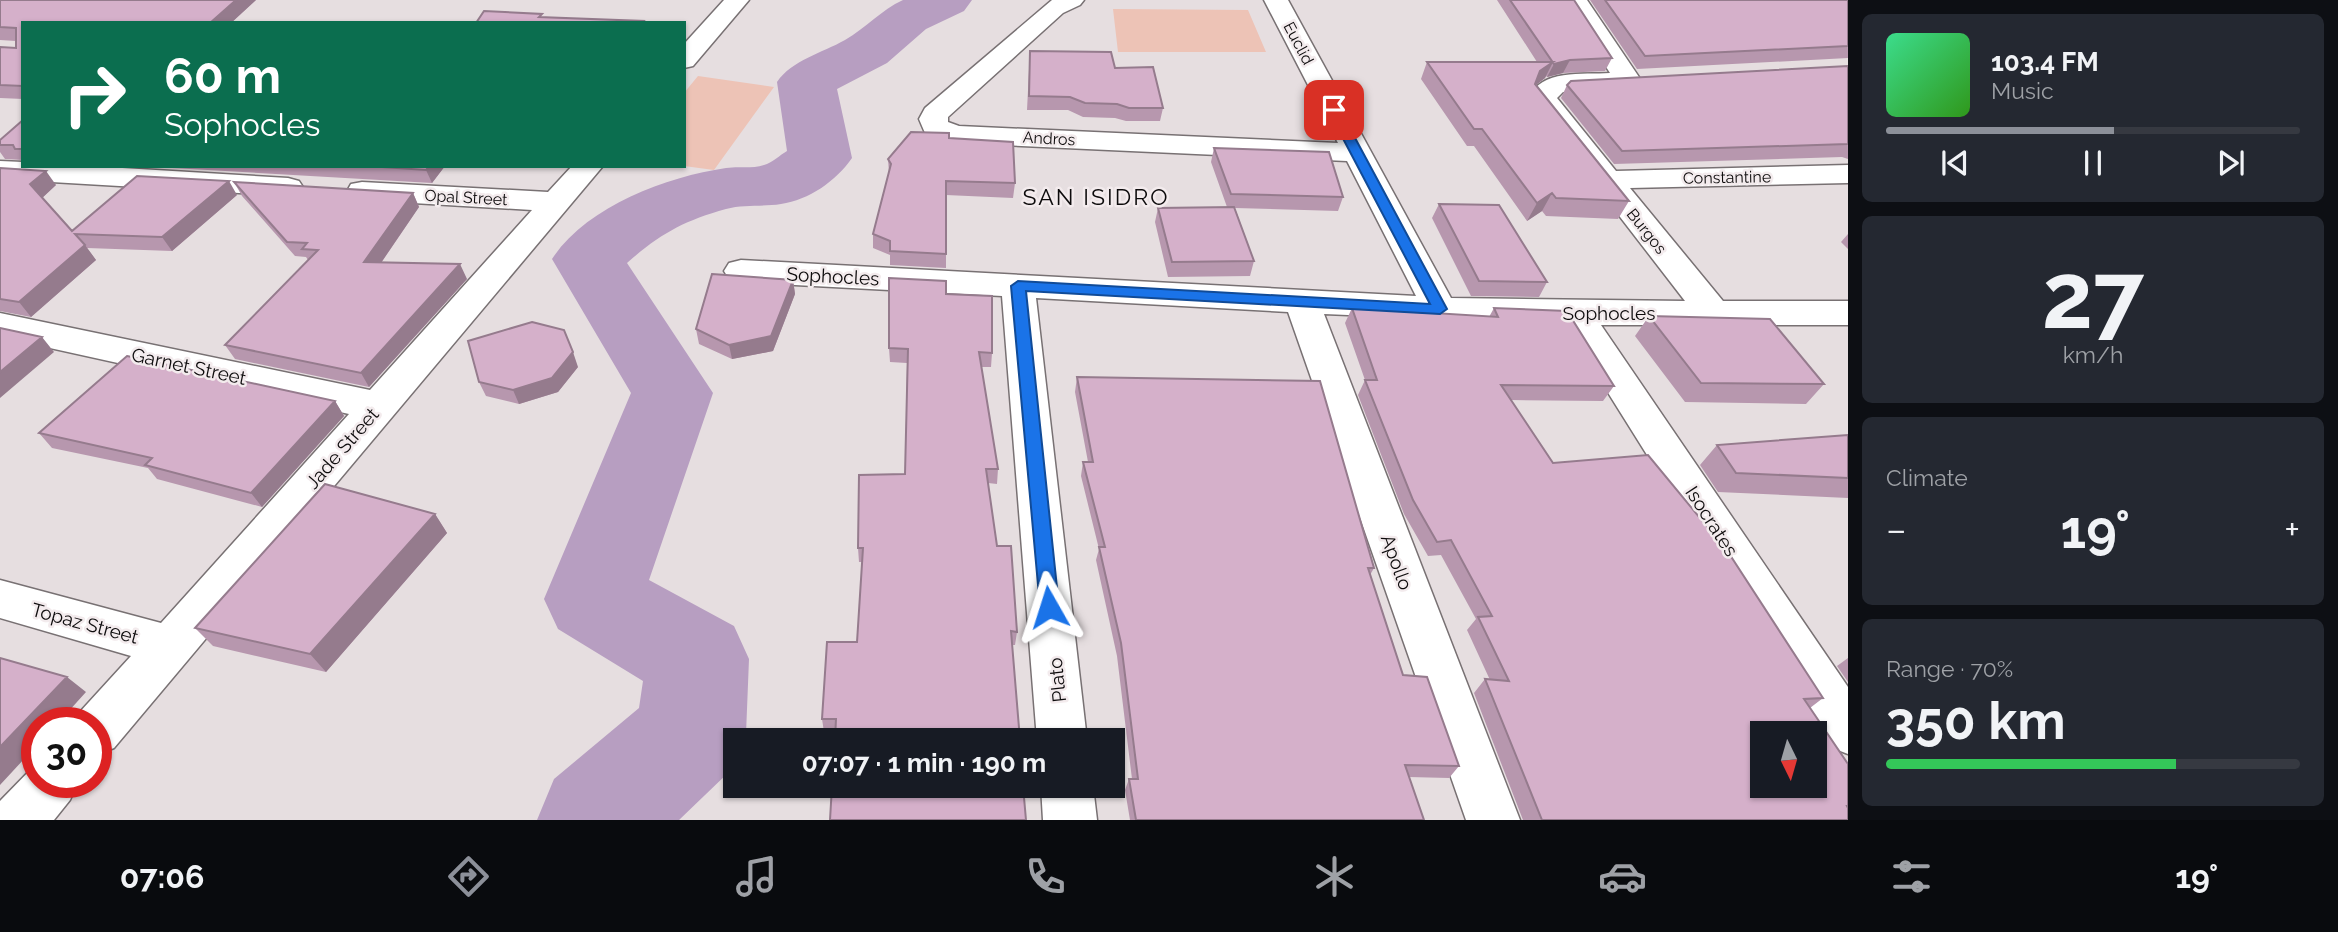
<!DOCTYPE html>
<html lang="en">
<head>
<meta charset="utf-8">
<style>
	:root { --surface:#171b24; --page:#242831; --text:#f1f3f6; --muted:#9ea1a6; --line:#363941; --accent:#8c9099 }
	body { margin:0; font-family:Raleway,sans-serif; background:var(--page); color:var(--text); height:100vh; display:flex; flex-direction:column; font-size:26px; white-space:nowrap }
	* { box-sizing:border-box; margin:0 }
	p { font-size:23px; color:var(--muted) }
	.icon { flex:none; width:38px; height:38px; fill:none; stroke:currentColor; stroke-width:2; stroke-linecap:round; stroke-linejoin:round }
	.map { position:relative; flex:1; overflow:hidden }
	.details { display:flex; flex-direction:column; gap:14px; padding:14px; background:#0d0f14; width:490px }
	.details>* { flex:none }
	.banner { position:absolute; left:21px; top:21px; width:665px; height:147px; border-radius:0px; box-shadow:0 2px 5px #0004; background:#0b6e4f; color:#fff; overflow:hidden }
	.needle { width:46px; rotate:175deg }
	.fabs { position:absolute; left:1750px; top:721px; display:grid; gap:14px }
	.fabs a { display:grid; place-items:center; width:77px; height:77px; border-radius:0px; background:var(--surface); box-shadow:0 2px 5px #0004; font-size:35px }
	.speed { position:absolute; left:21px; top:707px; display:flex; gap:14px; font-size:35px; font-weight:700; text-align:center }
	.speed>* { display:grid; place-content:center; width:91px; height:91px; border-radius:50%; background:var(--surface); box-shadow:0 2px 5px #0004; line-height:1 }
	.speed .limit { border:10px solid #d22; background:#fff; color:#111 }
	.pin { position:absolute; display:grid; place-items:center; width:60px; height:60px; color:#fff; margin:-30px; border-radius:14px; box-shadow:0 4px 10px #0006 }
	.me { position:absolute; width:77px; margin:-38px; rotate:354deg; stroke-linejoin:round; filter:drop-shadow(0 0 5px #0008) }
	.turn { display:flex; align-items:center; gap:24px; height:147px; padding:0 28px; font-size:32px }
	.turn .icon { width:91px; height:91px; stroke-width:2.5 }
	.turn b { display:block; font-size:49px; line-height:60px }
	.big { font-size:52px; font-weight:700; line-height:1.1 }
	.details .tile { flex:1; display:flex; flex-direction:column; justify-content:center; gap:10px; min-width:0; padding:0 24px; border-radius:10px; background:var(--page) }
	.details .dial { align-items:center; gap:0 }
	.dial b { font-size:91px; line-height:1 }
	.song { display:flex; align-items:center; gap:21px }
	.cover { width:84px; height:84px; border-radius:10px; background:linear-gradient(135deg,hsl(150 70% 55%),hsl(110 70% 35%)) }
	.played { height:7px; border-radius:4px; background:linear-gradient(90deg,var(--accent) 55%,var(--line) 55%) }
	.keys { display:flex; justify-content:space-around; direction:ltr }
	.heat { display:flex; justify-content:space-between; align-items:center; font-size:38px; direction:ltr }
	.charge { height:10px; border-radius:5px; background:linear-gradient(90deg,#34c759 70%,var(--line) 0) }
	.trip { position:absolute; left:723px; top:728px; width:402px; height:70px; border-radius:0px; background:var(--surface); box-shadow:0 2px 5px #0004; font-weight:700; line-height:70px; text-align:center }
	.menu { display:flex; height:112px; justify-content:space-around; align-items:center; background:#090b0e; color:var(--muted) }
	.menu .icon { width:49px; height:49px }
	.menu .current { color:var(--accent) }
	.menu b { font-size:32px; color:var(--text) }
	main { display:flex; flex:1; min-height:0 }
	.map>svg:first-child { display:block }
	.green { fill:#edc3b6 }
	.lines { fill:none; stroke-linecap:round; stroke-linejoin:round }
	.river { fill:#b79ec1; fill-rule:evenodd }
	.minor-casing { stroke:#787173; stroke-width:3 }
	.minor { fill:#fff; fill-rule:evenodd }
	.wall { fill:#b797ae }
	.shaded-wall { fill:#957b8d }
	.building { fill:#d5b0ca; stroke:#957b8d; stroke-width:2; fill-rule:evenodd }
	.route { fill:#1a73e8; stroke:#114b97; stroke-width:2 }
	.labels { text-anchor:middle; stroke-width:5; stroke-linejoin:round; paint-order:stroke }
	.far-street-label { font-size:16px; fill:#0d0b0c; stroke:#f3ebed }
	.street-label { font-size:19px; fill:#0d0b0c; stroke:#f3ebed }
	.quarter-label { font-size:23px; letter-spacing:2px; fill:#0d0b0c; stroke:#f3ebed }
</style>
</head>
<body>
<main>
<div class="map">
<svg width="1848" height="820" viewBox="0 0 1848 820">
	<rect width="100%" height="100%" fill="#e6dee0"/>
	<!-- green -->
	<path class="green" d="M1113,9L1248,10L1266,52H1118Z
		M698,76L774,87L714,170L684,166V93Z"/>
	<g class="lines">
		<!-- river -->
		<path class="river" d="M903,0H972L964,11L926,29L887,63L837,89L852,158C836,181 809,200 781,204C763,207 744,204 726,209C683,221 660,234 627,263L713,393L649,580L734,626L749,659L746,734L743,740H735V758L730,771L679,820H537L554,779L639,708L643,681L558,629L544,599L631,393L552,259C586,207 665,177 726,168C738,166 752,169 764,165C772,163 780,155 787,151L777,82C792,60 822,53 845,40C866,28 881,10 903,0Z"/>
		<defs>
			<path id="minor" d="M724,0H749L693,66L684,68V44Z
				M1052,0H1084L1080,5L1063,13L948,117V122L959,126L1338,143L1264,0H1288L1451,298L1685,301L1529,99C1540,68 1583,75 1610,73L1563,0H1587L1641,80L1637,86L1628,88L1563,92L1557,98L1616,171L1848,165V183L1630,188L1723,301H1848V325H1601L1848,687V754L1830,747L1565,324L1324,314L1520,820H1466L1288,312L1036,298L1087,740H1037L1002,296L741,282L729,279L724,271L729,263L741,260L1416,296L1347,161L957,143L925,133L919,119L925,108Z
				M0,161L23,162V166H89L288,178L299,181L303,187L299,193L288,196L0,179Z
				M572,166H603L114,748L96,755V723H75L78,714L131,656L0,618V580L161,623L349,414L0,337V313L370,390L532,210L362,200L351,198L347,191L351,184L362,182L548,192Z
				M37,763V782H78L70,800L54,820H0V801Z
				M1041,786H1093L1097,820H1043Z"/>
		</defs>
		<!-- minor casing -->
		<use href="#minor" class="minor-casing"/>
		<!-- minor -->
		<use href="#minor" class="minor"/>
	</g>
	<!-- wall -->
	<path class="wall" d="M0,0H256L231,23H23V99L0,98V47L16,48V41L0,40Z
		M1497,0H1574L1612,58L1605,71L1563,73L1547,77L1546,76L1545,78L1536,85L1629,201L1618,219L1546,216L1542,211L1527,221L1474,146H1467L1421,79L1427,62H1537Z
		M1590,0H1848V58L1637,69Z
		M1030,51L1115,68L1163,108L1160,121H1126L1115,118L1083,117L1068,110H1027Z
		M1848,66V159L1842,157L1614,164L1561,98L1567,85Z
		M23,120V160L5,159L0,152V140Z
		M949,138L1015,183L1013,198L946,195V268L890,265V255L873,248V234L889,173L888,159Z
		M1214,148L1343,197L1338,211L1235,208L1254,261L1250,276L1168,277L1155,222L1158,208L1227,207L1211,162Z
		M171,166H445L432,183L172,168Z
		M0,168L56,185L42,198L72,231L237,195L172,251L87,248L96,260L31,317L0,311Z
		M234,182L413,193L419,207L381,263L467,279L369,387L235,359L225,345L308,260L306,257L295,256L242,196Z
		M1439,204L1547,282L1539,297L1471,296L1432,218Z
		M1848,234V249L1841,242Z
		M793,280L795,294L773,351L732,359L699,344L696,329Z
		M946,294L992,353L991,367H981L998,469L997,484L988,483L997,546L1017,632L1015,645H1012L835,731L824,732L822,719L857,642L862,562H859L858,548L905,474L907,363L890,362L889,348Z
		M1352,308L1489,317L1494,308L1614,386L1603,401L1511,400L1553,463L1823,698L1810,708L1848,764V820H1523L1474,693L1485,679L1490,680L1467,630L1476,619L1441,555L1428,556L1404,514L1358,395L1365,380L1345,323Z
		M1649,316L1824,384L1806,404L1685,402L1635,336Z
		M578,367L558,392L519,404L486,396L479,382Z
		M1077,377L1374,568L1370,575L1403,675L1459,766L1449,778L1409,777L1424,820H1130L1125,790L1129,779H1132L1117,656L1096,560L1099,549L1081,476L1083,462H1088L1075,392Z
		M335,401L344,416L262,507L157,479L148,468L52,448L39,433Z
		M1848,435V498L1718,492L1700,465L1717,445Z
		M435,514L447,533L326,672L213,646L195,628Z
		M1848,658V682L1837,666Z"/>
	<!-- shaded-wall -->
	<path class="shaded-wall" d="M236,0H256L231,23H210Z
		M1570,60L1563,73L1547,77L1554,64Z
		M1553,62L1545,78L1532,88L1540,71Z
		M429,166H445L432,183L426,170Z
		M46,171L56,185L41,199L30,184Z
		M229,181L237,195L172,251L162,237Z
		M413,193L419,207L372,276L364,262Z
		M1552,193L1542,211L1527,221L1537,203Z
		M85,245L96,260L31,317L19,302Z
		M460,264L467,279L369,387L361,373Z
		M793,280L795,294L773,351L732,359L729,345Z
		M42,337L54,352L0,398V372Z
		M573,352L578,367L558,392L519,404L513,390Z
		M335,401L344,416L262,507L251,493Z
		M435,514L447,533L326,672L310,654Z
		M67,677L86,692L58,723H37V745L0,785V747Z"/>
	<!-- building -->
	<path class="building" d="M0,0H236L210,23H23V86L0,85V47L16,48V28L0,27Z
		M1510,0H1574L1612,58L1570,60L1554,64Z
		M1605,0H1848V46L1645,56Z
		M484,11L542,14L539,17L644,21L643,23H476Z
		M1030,51L1111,52L1115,68L1153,67L1163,108H1129L1117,104L1085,103L1070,97L1029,96Z
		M1427,62H1553L1540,71L1535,84L1629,201L1556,198L1552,193L1537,203L1482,129H1474Z
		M1848,66V144L1622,151L1567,85L1571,81Z
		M23,120V149H15L13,145H0V140Z
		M911,132L949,133V138L1013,142L1015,183L946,181V254L890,251V241L873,234L891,164L888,159Z
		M1214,148L1329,152L1343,197L1231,194Z
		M367,166H429L426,170Z
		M0,168L46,171L30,184L72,231L137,176L229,181L162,237L75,234L85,245L19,302L0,299Z
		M234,182L413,193L364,262L460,264L361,373L225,345L318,250L302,249L307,243L287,242Z
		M1439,204L1499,205L1547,282L1479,281Z
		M1234,207L1254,261L1172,262L1158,208Z
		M712,274L793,280L771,336L729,345L696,329Z
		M889,278L946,281V294L992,296V353L979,352L998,469H986L997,546H1011L1017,632L1011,631L1020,740H835L836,719H822L827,642H857L863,548H858L859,475L905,474L908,349L889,348Z
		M1352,308L1498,317L1494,308L1567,311L1614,386L1501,385L1553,463L1648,455L1714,535H1717L1823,698L1804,699L1848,764V806H1847L1848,808V820H1542L1485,679L1509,681L1478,617L1492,616L1451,540L1437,542L1413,500L1365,380H1377ZM1762,733H1815V786H1762Z
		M1649,316L1770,319L1824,384L1701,383Z
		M532,322L564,330L573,352L552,378L513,390L479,382L468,341Z
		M0,328L42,337L0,372Z
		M127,356L335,401L251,493L145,465L152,458L39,433Z
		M1077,377L1320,381L1374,568H1368L1403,675L1427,677L1459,766L1405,765L1424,820H1136L1129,779H1138L1121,643L1099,547H1105L1083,462H1093Z
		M1848,435V478L1736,473L1717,445Z
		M325,484L435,514L310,654L195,628Z
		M0,658L67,677L0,747Z
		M832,786H1023L1026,820H830Z"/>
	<!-- route -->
	<path class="route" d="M1334,106L1340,110L1447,309L1440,314L1026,291L1059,607L1056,612L1049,615L1043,612L1040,607L1011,286L1018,281L1430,304L1328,110Z"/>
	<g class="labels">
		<!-- far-street labels -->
		<g class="far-street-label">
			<text transform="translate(1299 43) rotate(62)" y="6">Euclid</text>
			<text transform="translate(1049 138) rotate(3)" y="6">Andros</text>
			<text transform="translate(1727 177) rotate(-1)" y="6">Constantine</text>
			<text transform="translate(466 197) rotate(3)" y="6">Opal Street</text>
			<text transform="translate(1647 231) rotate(51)" y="6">Burgos</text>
		</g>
		<!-- street labels -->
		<g class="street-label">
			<text transform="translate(833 276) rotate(3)" y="7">Sophocles</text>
			<text x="1609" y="320">Sophocles</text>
			<text transform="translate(189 366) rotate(12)" y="7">Garnet Street</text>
			<text transform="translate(342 448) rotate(-49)" y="7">Jade Street</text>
			<text transform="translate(1712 521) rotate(57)" y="7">Isocrates</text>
			<text transform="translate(1397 562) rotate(70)" y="7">Apollo</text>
			<text transform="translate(85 623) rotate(15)" y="7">Topaz Street</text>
			<text transform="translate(1057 680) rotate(-96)" y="7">Plato</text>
		</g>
		<!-- quarter labels -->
		<g class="quarter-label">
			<text x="1096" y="205">SAN ISIDRO</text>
		</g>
	</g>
</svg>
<div class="fabs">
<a><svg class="needle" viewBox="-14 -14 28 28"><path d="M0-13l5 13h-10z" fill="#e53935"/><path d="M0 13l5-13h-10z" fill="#9ea1a6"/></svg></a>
</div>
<div class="speed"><div class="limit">30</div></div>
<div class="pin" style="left:1334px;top:110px;background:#d93025"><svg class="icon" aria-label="arrive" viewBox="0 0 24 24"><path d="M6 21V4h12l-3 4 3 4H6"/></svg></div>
<svg class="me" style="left:1049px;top:607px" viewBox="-20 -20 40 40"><path d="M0-17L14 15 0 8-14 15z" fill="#1a73e8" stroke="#fff" stroke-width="4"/></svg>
<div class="trip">07:07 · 1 min · 190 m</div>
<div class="banner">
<div class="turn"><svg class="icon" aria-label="right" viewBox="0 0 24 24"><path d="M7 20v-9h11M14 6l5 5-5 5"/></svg><div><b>60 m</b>Sophocles</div></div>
</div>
</div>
<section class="details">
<div class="tile">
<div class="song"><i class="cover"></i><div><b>103.4 FM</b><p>Music</p></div></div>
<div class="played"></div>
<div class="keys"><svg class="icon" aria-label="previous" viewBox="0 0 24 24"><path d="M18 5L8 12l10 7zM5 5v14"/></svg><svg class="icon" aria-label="pause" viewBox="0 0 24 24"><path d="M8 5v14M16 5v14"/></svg><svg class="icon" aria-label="next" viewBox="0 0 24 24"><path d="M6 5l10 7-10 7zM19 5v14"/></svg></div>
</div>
<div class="tile dial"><b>27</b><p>km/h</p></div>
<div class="tile"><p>Climate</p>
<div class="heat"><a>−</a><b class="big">19°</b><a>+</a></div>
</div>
<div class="tile"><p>Range · 70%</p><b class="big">350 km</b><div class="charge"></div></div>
</section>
</main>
<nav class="menu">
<b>07:06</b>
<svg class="icon current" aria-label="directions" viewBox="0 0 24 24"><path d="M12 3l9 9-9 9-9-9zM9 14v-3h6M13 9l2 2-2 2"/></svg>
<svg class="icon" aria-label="music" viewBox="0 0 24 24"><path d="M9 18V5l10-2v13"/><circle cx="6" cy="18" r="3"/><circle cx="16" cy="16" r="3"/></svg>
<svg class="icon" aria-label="phone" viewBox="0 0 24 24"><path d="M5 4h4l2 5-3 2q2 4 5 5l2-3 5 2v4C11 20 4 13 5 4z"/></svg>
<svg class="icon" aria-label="climate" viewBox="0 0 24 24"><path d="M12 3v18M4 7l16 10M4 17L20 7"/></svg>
<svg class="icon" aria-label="car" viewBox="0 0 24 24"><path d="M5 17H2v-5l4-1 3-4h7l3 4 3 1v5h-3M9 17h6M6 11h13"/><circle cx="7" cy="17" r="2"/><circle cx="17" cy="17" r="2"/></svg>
<svg class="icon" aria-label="filters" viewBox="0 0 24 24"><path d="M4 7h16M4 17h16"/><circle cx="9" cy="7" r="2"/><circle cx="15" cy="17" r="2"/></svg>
<b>19°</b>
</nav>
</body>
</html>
